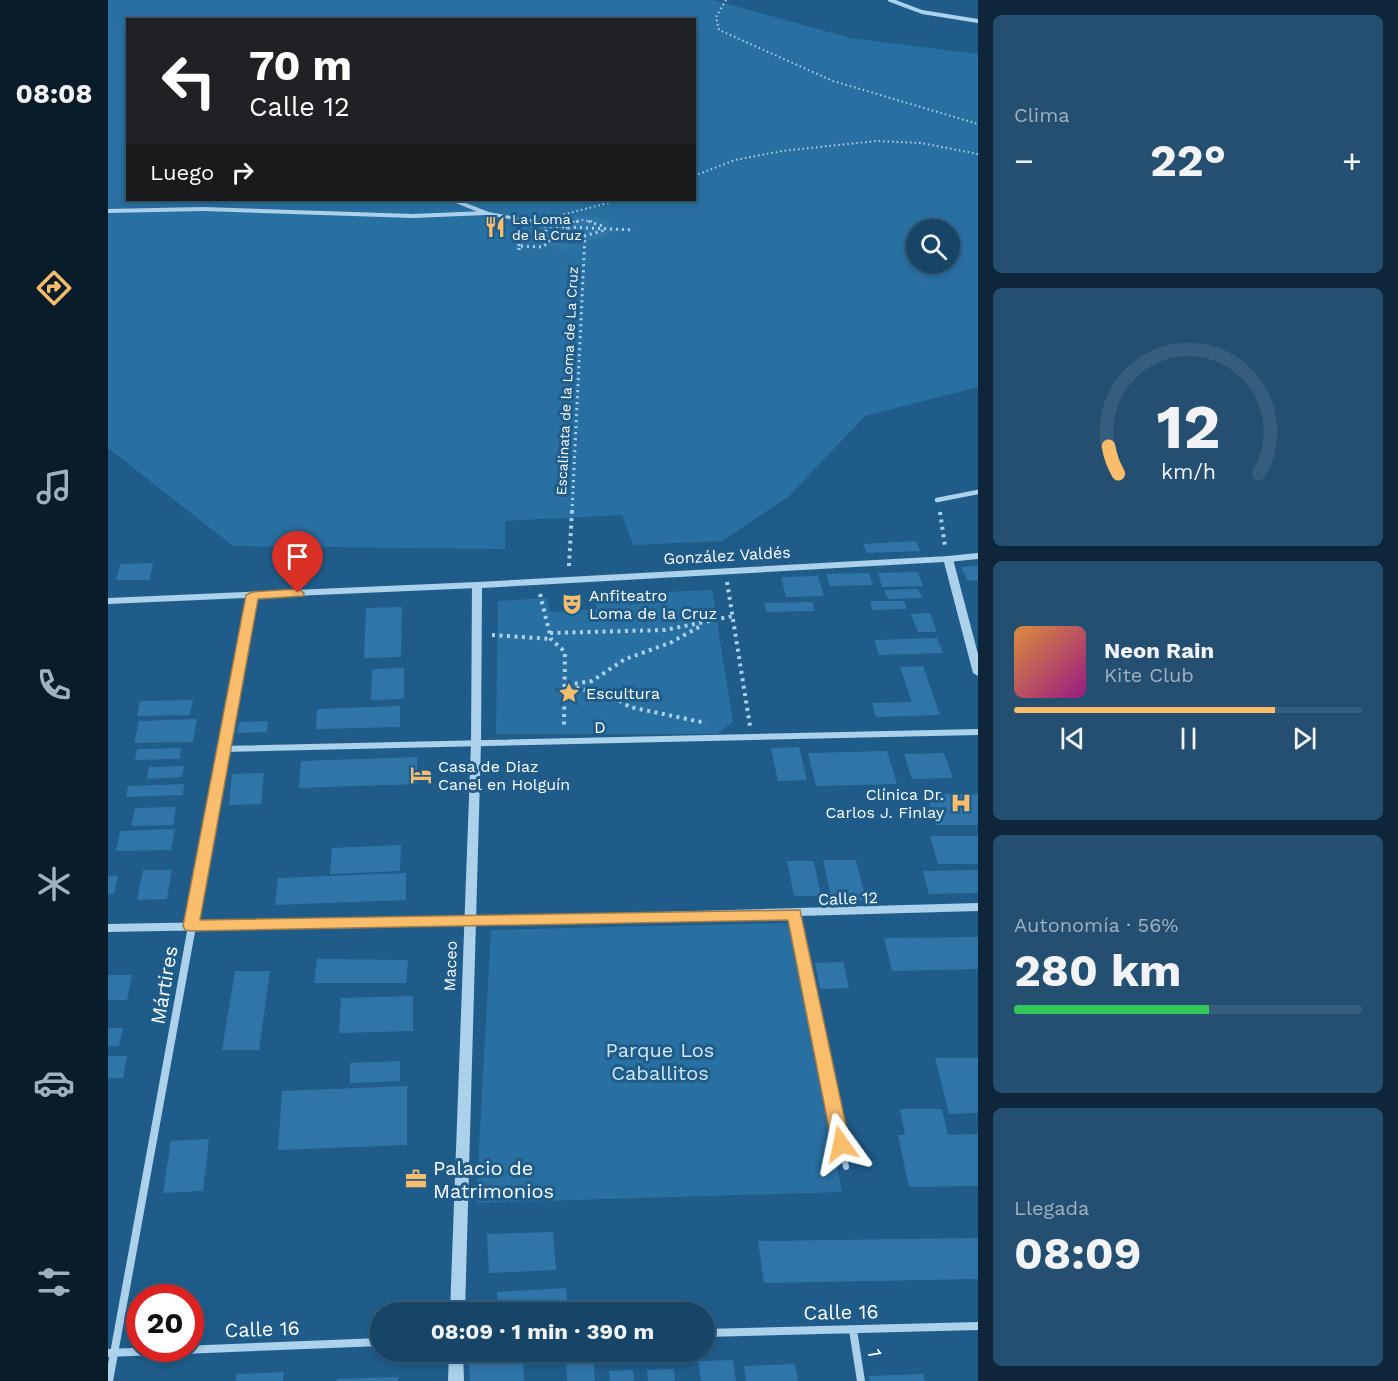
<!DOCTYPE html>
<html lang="es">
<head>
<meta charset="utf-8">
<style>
	:root { --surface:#174568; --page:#244f71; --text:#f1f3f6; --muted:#9eb1c0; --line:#365d7c; --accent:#f9bd6b }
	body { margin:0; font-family:"Work Sans",sans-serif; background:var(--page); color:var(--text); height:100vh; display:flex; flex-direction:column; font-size:22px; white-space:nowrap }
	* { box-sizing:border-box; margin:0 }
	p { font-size:20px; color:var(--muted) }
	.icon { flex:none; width:33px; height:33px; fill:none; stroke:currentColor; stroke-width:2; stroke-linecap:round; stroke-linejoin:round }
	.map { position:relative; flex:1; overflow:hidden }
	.sheet { display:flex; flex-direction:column; gap:15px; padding:15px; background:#0d2639; width:420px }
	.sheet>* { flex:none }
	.guide { position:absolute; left:18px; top:18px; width:570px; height:183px; border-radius:0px; box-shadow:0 3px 9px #0003,0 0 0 2px var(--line); background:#202124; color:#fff; overflow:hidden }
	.controls { position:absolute; left:798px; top:219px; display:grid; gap:12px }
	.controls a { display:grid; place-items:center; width:54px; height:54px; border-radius:50%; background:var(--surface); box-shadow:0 3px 9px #0003,0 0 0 2px var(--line); font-size:30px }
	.speed { position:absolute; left:18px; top:1284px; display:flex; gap:12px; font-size:30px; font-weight:700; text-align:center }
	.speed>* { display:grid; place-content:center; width:78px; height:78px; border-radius:50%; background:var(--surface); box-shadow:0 3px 9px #0003,0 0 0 2px var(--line); line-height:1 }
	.speed .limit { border:9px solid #d22; background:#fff; color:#111 }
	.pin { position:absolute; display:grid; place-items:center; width:51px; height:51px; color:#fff; margin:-62px -26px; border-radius:50% 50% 50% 0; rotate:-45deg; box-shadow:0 0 6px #0007 }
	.pin .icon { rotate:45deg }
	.me { position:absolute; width:66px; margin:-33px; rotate:348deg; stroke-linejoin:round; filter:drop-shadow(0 0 4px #0008) }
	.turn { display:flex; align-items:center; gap:21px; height:126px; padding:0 24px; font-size:27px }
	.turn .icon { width:78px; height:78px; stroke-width:2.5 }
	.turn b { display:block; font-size:42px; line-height:51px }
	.then { display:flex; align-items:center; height:57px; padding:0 24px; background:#0003; gap:12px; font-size:22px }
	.big { font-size:45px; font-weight:700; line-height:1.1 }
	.sheet .card { flex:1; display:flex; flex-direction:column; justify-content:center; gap:9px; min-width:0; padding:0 21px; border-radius:9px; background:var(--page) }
	.sheet .dial { align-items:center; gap:0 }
	.dial svg { height:156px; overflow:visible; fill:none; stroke:var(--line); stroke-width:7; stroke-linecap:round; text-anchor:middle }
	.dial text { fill:var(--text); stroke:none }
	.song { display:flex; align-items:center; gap:18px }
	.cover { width:72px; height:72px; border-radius:9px; background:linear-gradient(135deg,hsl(30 70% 55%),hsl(310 70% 35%)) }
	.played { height:6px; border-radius:3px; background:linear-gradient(90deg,var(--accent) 75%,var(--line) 75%) }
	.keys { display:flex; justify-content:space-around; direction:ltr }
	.heat { display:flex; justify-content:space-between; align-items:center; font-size:33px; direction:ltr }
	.charge { height:9px; border-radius:4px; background:linear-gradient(90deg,#34c759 56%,var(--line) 0) }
	.trip { position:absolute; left:262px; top:1302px; width:345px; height:60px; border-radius:30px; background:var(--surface); box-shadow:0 3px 9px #0003,0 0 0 2px var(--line); font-weight:700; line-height:60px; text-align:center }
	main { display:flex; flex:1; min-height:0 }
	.tab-bar { display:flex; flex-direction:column; width:108px; justify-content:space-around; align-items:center; background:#091c2a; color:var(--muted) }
	.tab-bar .icon { width:42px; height:42px }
	.tab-bar .selected { color:var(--accent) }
	.tab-bar b { font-size:27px; color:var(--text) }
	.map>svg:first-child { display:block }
	.green { fill:#2970a2; fill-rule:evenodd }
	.building { fill:#2f75a8 }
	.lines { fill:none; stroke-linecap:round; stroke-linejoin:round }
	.path-far2 { stroke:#abd1eb; stroke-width:2; stroke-dasharray:1.5 3; stroke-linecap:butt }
	.path-far1 { stroke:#abd1eb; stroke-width:3; stroke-dasharray:2 4; stroke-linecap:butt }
	.path { stroke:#abd1eb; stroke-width:4; stroke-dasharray:3 4.5; stroke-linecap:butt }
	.service-far2 { stroke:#abd1eb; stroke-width:3 }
	.service-far1 { stroke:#abd1eb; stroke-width:4 }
	.service { stroke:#abd1eb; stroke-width:6 }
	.minor-far3 { stroke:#abd1eb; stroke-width:4 }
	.minor-far2 { stroke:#abd1eb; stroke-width:4.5 }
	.minor-far1 { stroke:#abd1eb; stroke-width:6 }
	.minor { stroke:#abd1eb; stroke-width:8 }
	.tertiary { fill:#abd1eb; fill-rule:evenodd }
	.route { fill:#f9bd6b; stroke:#a27b46; stroke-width:1.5 }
	.labels { text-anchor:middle; stroke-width:6; stroke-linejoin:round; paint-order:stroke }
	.far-poi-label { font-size:14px; fill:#fff; stroke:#1f5c8a; text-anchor:start }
	.far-street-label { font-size:14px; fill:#fff; stroke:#1f5c8a }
	.street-label { font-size:16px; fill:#fff; stroke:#1f5c8a }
	.poi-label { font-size:16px; fill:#fff; stroke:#1f5c8a; text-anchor:start }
	.near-street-label { font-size:20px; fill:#fff; stroke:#1f5c8a }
	.near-park-label { font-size:20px; fill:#d0e8f8; stroke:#1f5c8a }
	.near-poi-label { font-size:20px; fill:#fff; stroke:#1f5c8a; text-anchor:start }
</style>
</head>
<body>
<main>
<nav class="tab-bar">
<b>08:08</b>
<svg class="icon selected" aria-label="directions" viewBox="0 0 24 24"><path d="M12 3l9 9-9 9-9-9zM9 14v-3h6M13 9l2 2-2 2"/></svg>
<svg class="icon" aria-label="music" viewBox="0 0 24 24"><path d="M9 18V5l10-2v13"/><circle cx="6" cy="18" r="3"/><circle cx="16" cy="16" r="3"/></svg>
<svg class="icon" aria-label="phone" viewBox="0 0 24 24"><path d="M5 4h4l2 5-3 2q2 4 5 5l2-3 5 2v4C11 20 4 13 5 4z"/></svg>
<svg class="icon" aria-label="climate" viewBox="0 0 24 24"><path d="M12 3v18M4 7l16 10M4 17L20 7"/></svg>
<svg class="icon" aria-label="car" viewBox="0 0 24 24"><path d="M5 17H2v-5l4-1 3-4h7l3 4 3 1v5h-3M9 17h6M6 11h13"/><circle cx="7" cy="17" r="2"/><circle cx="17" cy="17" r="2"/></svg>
<svg class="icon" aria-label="filters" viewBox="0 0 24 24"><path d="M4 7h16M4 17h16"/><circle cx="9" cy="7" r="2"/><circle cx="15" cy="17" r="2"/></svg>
</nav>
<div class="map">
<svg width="870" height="1381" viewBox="0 0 870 1381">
	<rect width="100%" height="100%" fill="#1f5c8a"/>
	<!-- green -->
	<path class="green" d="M0,0H605L742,38L870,54V387L757,416L681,496L614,541L525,545L514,515L397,521V549L125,546L0,448ZM20,20H586V200H20ZM808,230H842V262H808Z
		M604,590L625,722L609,734H388L390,601L439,598L442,612L489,609L486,595Z
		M681,923L734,1192L368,1203L383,930Z"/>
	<!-- building -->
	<path class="building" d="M465,216L490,217L502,222L507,228H528L530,230L507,231L498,237L477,241L458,239L449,233L446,229L419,228L415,251L406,250L410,224L447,225L451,221Z
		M393,221L401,227L382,232L374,227Z
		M445,242L467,245L463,249L450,250L447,249L449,247L442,245Z
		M808,541L812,551L759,553L755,544Z
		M45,563L42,580H8L12,564Z
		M870,566V580L860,581L853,567Z
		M810,572L815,586L774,587L770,573Z
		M761,573L765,585L722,586L718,574Z
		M710,576L716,596L678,597L673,577Z
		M810,589L814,598L780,599L776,590Z
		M762,601H796L799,609L764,610Z
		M704,602L707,611L658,612L656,603Z
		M294,607L293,657L256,658L258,608Z
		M822,613L829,632H810L803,614Z
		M829,638L835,653L771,655L766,640Z
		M815,666L832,715L768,717L764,703L804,702L792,667Z
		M296,668V699L263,700L264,669Z
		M85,700L82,715L29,716L32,701Z
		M292,706V727L208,729L209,709Z
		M89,719L85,742L26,743L31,721Z
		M160,721L159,732L129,733L131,722Z
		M691,747L699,780L670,781L663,748Z
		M73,748L72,759L27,760L29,749Z
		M779,751L789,784L708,786L700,753Z
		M836,753L845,778L804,779L796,754Z
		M309,757V784L191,788L193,761Z
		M76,766L74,777L39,779L41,767Z
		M156,773L153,804L121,805L124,774Z
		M76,784L75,795L18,797L20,786Z
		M819,794H870V825H827Z
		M68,807L65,825L23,826L27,808Z
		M67,829L63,850L8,851L12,831Z
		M822,836H870V864H830Z
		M293,845L292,871L222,874L224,848Z
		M715,860H748L758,901H724Z
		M679,861H706L713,896H686Z
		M35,870H64L59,899L29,900Z
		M870,870V893L821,894L815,871Z
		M298,873V900L167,905L170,878Z
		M0,876H10L6,894H0Z
		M870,937V969L784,971L776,938Z
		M209,959L300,960L298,983H206Z
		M735,962L741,988L712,989L707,963Z
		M127,971H162L151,1050H114Z
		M0,975H24L19,1000H0Z
		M305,996V1031L231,1033L233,998Z
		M0,1028H15L11,1046H0Z
		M0,1056H19L15,1078H0Z
		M827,1058H870V1113L841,1114Z
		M292,1061V1081L242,1083V1063Z
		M299,1086V1145L170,1150L174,1091Z
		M792,1109H834L840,1135L870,1134V1186L801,1187L790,1135H797Z
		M101,1139L95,1191L55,1193L63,1141Z
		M445,1232L448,1270L381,1273L379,1234Z
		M870,1238V1279L656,1283L650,1241Z
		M458,1288L460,1312H390L389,1292Z
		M485,1356L487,1381H459L458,1357Z
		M415,1358L416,1381H362L361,1360Z
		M625,1360L628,1381H593L590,1361Z
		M687,1364L690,1381H638L636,1366Z
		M566,1369L567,1381H540L539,1370Z
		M525,1370L526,1381H502L501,1371Z
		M176,1372L175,1381H128V1374Z
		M815,1374L817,1381H762L761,1376Z
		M290,1377V1381H229V1379Z"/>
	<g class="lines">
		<!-- path-far2 -->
		<path class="path-far2" d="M618,0L608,17L611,30L725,81L870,124
			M586,176L627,160L674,151L768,141L813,143L870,154
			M438,219L512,200
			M465,222L474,220L487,222"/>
		<!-- path-far1 -->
		<path class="path-far1" d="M470,221L457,228L458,230L476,236L494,231V226L480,221
			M436,226L526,230
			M411,246L413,231
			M411,250V246L435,247L443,239L435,227
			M464,512L477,236"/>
		<!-- path -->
		<path class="path" d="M832,512L837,546
			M461,566L464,510
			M619,582L642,726
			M432,594L443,639L457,652L456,729
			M591,627L562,643L517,659L484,681L458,685L507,698L522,707L598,723
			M442,633L557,630L625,616
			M384,635L443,639"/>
		<!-- service-far2 -->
		<path class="service-far2" d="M378,213L426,222"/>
		<!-- service-far1 -->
		<path class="service-far1" d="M421,221L426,222"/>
		<!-- service -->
		<path class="service" d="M686,914L738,1167"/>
		<!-- minor-far3 -->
		<path class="minor-far3" d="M782,0L814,12L870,21
			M345,200L378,213"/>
		<!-- minor-far2 -->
		<path class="minor-far2" d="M829,500L870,492"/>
		<!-- minor-far1 -->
		<path class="minor-far1" d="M840,559L870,556
			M0,601L369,585
			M115,749L870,732
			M90,889L144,595"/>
		<!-- minor -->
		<path class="minor" d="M0,928L338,922L870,907
			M745,1330L753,1381
			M597,1333L870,1326
			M0,1353L273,1342
			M1,1381L91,888"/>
		<!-- tertiary -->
		<path class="tertiary" d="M95,207L305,214L378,211L381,213L378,215L305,218L95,211L0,213V209Z
			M840,556L845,559L870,654V676L865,673L836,562L374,588L373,743L357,1312H342L363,743L364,585L369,582Z
			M341,1352H355L356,1381H340Z"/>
	</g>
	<!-- route -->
	<path class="route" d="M190,589L196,593L195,596L150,599L92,920L692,910L742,1144L740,1150L733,1152L727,1150L724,1144L680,920L83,931L77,930L75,926L138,595L144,592Z"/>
	<!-- icons -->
	<defs>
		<symbol id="restaurant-bare" viewBox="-9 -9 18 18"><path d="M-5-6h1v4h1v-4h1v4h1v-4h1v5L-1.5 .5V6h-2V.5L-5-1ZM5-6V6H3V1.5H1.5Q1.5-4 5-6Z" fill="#f9bd6b" stroke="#1f5c8a" stroke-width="2.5" paint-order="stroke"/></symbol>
		<symbol id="theatre-bare" viewBox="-9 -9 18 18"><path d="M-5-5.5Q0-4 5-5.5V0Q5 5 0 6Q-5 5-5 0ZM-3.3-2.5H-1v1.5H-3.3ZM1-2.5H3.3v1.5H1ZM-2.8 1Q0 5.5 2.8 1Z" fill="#f9bd6b" stroke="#1f5c8a" stroke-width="2.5" paint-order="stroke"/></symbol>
		<symbol id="sight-bare" viewBox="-9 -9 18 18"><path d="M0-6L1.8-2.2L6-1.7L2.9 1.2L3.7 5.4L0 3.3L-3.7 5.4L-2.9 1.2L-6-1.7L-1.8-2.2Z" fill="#f9bd6b" stroke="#1f5c8a" stroke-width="2.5" paint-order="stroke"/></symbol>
		<symbol id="hotel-bare" viewBox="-9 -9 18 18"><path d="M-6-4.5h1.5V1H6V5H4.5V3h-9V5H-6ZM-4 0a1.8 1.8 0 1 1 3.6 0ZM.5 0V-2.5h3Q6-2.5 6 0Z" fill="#f9bd6b" stroke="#1f5c8a" stroke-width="2.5" paint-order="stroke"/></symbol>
		<symbol id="hospital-bare" viewBox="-9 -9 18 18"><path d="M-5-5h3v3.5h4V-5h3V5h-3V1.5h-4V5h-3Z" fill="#f9bd6b" stroke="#1f5c8a" stroke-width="2.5" paint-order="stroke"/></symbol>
		<symbol id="office-bare" viewBox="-9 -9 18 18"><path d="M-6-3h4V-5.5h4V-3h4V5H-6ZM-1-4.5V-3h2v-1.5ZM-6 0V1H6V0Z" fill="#f9bd6b" stroke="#1f5c8a" stroke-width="2.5" paint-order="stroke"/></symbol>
	</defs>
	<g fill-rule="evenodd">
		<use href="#restaurant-bare" x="372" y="212" width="30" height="30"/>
		<use href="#theatre-bare" x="449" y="589" width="30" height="30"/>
		<use href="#sight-bare" x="446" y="678" width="30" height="30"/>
		<use href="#hotel-bare" x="298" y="760" width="30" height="30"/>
		<use href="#hospital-bare" x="838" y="788" width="30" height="30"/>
		<use href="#office-bare" x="293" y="1164" width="30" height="30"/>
	</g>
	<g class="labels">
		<!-- far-poi labels -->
		<g class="far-poi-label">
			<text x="404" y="224">La Loma<tspan x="404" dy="16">de la Cruz</tspan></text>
		</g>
		<!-- far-street labels -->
		<g class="far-street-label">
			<text transform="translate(459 381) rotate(-87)" y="5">Escalinata de la Loma de La Cruz</text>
		</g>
		<!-- street labels -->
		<g class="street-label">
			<text transform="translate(619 555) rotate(-3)" y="6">González Valdés</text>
			<text transform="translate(492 727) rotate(-1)" y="6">D</text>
			<text transform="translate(740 898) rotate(-2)" y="6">Calle 12</text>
			<text transform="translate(342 966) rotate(-88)" y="6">Maceo</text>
		</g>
		<!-- poi labels -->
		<g class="poi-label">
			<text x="481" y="601">Anfiteatro<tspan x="481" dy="18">Loma de la Cruz</tspan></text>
			<text x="478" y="699">Escultura</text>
			<text x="330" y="772">Casa de Diaz<tspan x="330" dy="18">Canel en Holguín</tspan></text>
			<text x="836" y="800" text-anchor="end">Clínica Dr.<tspan x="836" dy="18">Carlos J. Finlay</tspan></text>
		</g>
		<!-- near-street labels -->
		<g class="near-street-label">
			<text transform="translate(56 985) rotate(-80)" y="7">Mártires</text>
			<text transform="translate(733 1312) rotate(-1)" y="7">Calle 16</text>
			<text transform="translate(154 1329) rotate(-2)" y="7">Calle 16</text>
			<text transform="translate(767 1353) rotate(81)" y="7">1</text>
		</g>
		<!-- near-park labels -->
		<g class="near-park-label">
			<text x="552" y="1057">Parque Los<tspan x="552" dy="23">Caballitos</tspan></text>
		</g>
		<!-- near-poi labels -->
		<g class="near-poi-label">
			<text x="325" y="1175">Palacio de<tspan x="325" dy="23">Matrimonios</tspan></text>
		</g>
	</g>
</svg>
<div class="controls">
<a><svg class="icon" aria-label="search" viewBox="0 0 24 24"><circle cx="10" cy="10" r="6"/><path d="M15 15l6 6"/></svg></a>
</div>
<div class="speed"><div class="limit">20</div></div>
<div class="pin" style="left:190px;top:593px;background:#d93025"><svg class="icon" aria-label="arrive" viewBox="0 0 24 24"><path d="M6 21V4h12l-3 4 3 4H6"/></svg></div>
<svg class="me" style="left:733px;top:1144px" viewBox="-20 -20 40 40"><path d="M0-17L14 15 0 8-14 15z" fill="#f9bd6b" stroke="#fff" stroke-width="4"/></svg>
<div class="trip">08:09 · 1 min · 390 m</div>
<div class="guide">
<div class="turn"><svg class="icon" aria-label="left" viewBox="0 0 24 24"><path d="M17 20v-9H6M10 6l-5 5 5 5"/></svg><div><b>70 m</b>Calle 12</div></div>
<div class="then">Luego<svg class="icon" aria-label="right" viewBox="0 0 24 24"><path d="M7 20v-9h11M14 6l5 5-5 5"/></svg></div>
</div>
</div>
<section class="sheet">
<div class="card"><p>Clima</p>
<div class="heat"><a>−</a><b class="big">22°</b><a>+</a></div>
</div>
<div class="card dial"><svg viewBox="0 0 100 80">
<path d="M14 69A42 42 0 1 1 86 69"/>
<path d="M14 69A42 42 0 0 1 9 55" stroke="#f9bd6b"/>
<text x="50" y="56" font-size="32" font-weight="700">12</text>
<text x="50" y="72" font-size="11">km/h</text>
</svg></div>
<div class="card">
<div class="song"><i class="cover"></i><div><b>Neon Rain</b><p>Kite Club</p></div></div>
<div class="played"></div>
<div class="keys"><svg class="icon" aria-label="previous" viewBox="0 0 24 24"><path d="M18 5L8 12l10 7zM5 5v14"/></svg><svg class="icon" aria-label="pause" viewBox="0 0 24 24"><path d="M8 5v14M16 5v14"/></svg><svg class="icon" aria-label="next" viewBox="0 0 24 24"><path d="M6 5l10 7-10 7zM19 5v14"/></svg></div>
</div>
<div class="card"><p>Autonomía · 56%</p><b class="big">280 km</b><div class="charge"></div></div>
<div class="card"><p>Llegada</p><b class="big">08:09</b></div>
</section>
</main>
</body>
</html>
